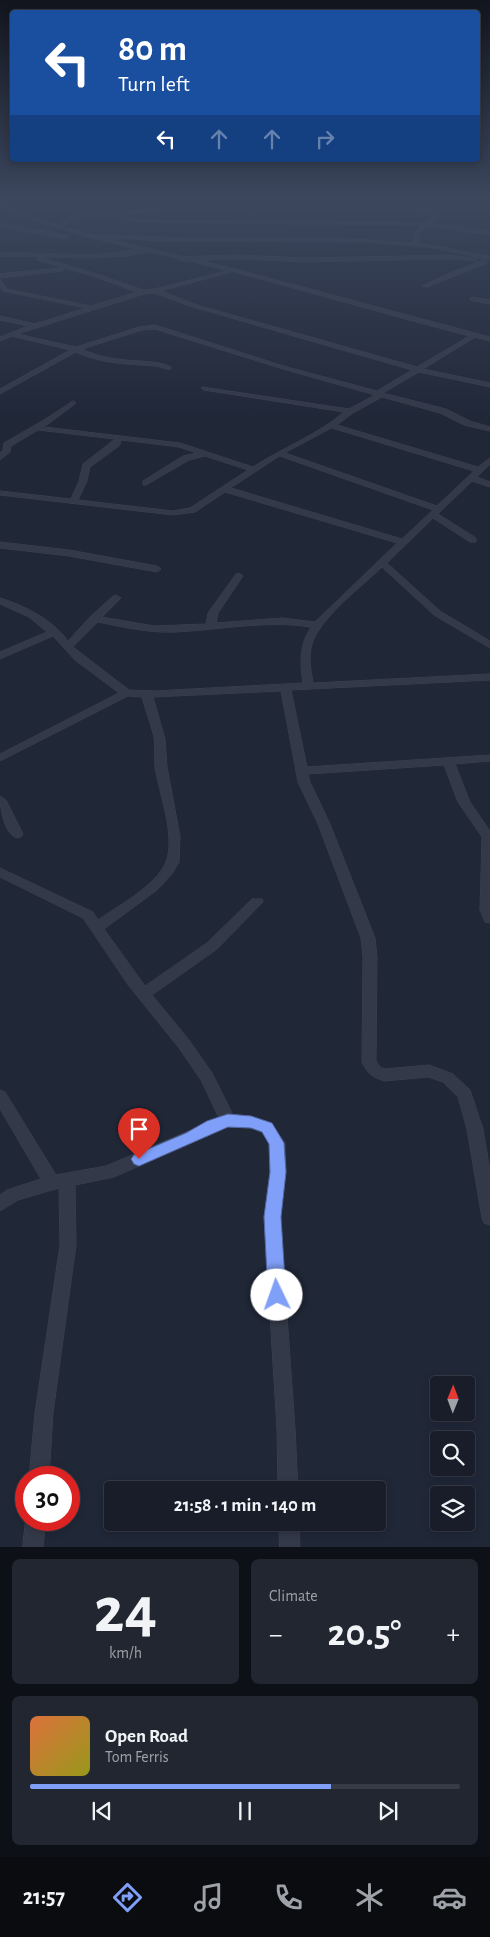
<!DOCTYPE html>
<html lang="en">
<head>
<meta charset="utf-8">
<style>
	:root { --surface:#181d29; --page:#212631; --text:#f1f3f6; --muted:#9fa2a8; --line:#363b46; --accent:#7f9ff8 }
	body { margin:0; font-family:"Alegreya Sans",sans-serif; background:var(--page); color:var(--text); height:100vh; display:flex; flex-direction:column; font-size:19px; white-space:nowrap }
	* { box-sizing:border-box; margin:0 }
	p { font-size:16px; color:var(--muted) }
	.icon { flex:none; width:28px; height:28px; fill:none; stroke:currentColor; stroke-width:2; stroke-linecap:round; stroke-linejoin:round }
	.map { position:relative; height:1547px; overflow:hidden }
	.details { display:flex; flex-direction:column; gap:12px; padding:12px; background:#0d1017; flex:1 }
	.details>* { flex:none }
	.guide { position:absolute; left:10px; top:10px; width:470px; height:152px; border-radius:5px; box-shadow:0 2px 8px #0003,0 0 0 1px var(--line); background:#1a4fa0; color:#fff; overflow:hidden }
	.needle { width:32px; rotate:1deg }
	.controls { position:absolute; left:430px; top:1376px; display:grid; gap:10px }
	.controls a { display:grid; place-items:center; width:45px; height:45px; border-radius:5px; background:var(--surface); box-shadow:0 2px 8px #0003,0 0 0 1px var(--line); font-size:25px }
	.speed { position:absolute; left:15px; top:1466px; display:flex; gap:10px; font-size:25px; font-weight:700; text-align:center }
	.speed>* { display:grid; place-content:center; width:65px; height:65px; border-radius:50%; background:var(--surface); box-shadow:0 2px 8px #0003,0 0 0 1px var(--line); line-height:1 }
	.speed .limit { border:8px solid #d22; background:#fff; color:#111 }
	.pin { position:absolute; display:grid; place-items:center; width:42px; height:42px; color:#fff; margin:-51px -21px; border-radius:50% 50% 50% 0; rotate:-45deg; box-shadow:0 0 5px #0007 }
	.pin .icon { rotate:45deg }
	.me { position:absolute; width:55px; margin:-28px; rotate:357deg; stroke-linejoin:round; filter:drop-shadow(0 0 4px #0008) }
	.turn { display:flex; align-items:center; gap:18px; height:105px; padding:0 25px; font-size:22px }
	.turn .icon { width:65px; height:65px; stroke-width:2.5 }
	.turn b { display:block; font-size:35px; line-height:42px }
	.lanes { display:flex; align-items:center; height:48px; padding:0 25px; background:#0003; justify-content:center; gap:25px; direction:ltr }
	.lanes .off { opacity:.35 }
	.big { font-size:38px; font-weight:700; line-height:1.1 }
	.details .card { flex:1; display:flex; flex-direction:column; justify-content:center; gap:8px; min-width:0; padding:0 18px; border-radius:8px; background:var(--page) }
	.details .dial { align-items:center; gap:0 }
	.dial b { font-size:65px; line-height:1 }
	.song { display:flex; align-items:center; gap:15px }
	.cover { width:60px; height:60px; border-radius:8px; background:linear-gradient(135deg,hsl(20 70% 55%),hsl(60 70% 35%)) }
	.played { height:5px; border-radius:2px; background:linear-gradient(90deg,var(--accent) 70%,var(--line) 70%) }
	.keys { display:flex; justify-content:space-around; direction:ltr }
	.heat { display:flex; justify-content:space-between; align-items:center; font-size:28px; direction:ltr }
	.details .tiles { flex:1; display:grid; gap:12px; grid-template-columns:1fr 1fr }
	.card:last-child { grid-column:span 2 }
	.trip { position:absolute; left:104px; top:1481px; width:282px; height:50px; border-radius:5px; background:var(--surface); box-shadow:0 2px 8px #0003,0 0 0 1px var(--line); font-weight:700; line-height:50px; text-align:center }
	.menu { display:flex; height:80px; justify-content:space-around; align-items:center; background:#0a0c10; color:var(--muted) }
	.menu .icon { width:35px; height:35px }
	.menu .on { color:var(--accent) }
	.menu b { font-size:22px; color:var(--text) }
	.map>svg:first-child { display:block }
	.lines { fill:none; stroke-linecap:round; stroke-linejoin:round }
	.minor-casing { stroke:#3d4251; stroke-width:1 }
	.tertiary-casing { stroke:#3d4251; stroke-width:1 }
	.minor { fill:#333948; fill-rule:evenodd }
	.tertiary { fill:#333948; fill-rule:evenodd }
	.route { fill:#7f9ff8; stroke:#5367a1 }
</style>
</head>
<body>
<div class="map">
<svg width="490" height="1547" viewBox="0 0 490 1547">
	<rect width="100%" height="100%" fill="#202737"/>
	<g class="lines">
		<defs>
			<path id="minor" d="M63,203H75L110,209L108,210L68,204L20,215L18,214Z
				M222,203H234L178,210L113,215L142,220L425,223L436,213L390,208L284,203L390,206L438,210L444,206V203H448V207L430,223L490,231V235L428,226L419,234L420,243L490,256V260L429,247L368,242L164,241L81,236L84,234L184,238H337L414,243L413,234L422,225L142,222C104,216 94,210 58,228L54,227C80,208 113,212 144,210C170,208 196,205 222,203Z
				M146,249L148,252L128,256L92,258L0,256V252L92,255Z
				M238,255L305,258L451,255L478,259L475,261L451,259L305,262L238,259L180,261L177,259L180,257Z
				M39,257L97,274L143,290L155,289L234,269V271L161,291L197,305L417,367L473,334H477V336L423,369L490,383V387L419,372L383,393L446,409L470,421L490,427V431L464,425L440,413L382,397L353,413L337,425L478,467L490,458V464L477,477L490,482V487L472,481L438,514L476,538V542H470L433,518L387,563L440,611L490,641V648L434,615L382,567C361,587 320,618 312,644C308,657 311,670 313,683L490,674V680L291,690L307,767L490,755V761L455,764L470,802L490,831V923L485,922L480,910L482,837L458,802L444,765L308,774L310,782L330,824L375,938L377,957L376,1061L380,1067L385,1069L429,1065L453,1074L470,1090L483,1129L490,1171V1225L484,1223L482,1218L467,1129L458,1097L443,1082L428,1077L384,1081C372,1077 367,1073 362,1062L363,957L361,938L318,824L298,782L281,691L153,697L165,739L167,767L180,836L179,862L172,874L157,890L104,929L145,986L207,943L252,899H262L263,902L217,949L152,995L189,1040L212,1073L233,1115L251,1116L272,1124L285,1143L286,1172L280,1217L295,1429L298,1490H278L277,1429L264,1217L270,1172L269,1144L262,1132L250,1128L228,1127L114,1177L75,1185L76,1245L53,1413L49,1478H29L35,1413L60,1245L59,1188L18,1200L0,1211V1195L7,1190L41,1179L0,1109V1090L5,1092L56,1175L106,1166L219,1118L201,1080L179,1048L129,986L83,918L0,877V868L93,912L98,920C119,905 149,890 163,868C179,843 159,794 155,767C154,756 156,744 153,733C150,721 145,709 142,697L128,696L0,761V754L119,693L75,660L53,636L0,659V652L47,632L29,617L0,604V598C24,605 53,620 68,641L91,616L113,596L116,595L121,598L102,617L154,626L206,624L208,613L236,574L239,573L243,576L218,613L216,623L282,618L315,622L397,543L225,492L195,512L173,515L0,495V491L71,499L79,481L83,464L115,439L38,430L11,446L10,452L0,460V453L3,450L4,443L44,420L73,401L75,402V404L44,427L180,443L253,467C282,448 319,434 344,412L204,390L201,388L202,387L349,409L375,395L283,369L155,329L142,330L82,349C100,358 120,360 140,361C151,362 162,362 171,367V369C166,370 162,367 156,366C129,364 101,364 76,352L0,394V389L70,350L12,336L0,341V337L28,326L0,320V316L35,324L86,308L3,291L0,286V279L7,289L16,291L91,306L137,292L93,276L37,260ZM154,293L193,307L412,370L377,391L287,367L155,325L139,327L76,347L17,334L144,294ZM332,428L474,471L437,506L285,453ZM122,440L179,447L197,453L183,456L143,481V485H146L189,460L205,456L248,470L190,508L173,511L78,500L87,481L90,467L119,446ZM280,456L433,510L402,539L231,488ZM98,622C123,627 148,633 174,632C220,630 265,620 311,627C299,646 300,662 303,683L154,691L129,690L73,647Z
				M485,260L487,263L427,287L422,286L450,273Z
				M64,268L62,271L0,278V274Z
				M472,297L490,300V304L470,300Z
				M0,542L69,550L157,566L161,569L157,572L69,556L0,548Z
				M0,796L6,800L23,834L21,837L17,838C4,834 0,808 0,796Z
				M26,1520H46L43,1547H23Z
				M279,1522H299L300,1547H280Z"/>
			<path id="tertiary" d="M0,203L30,216L88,234L235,269L490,337V341C404,320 319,294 234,272C155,252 76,239 0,207Z
				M0,223L66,235L69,237L66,239L0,227Z"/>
		</defs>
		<!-- minor casing -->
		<use href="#minor" class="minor-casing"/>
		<!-- tertiary casing -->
		<use href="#tertiary" class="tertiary-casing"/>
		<!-- minor -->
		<use href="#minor" class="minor"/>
		<!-- tertiary -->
		<use href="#tertiary" class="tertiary"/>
	</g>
	<!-- sky -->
	<linearGradient id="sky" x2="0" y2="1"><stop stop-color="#12151e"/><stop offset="0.48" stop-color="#3c475e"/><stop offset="1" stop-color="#3c475e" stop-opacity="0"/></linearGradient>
	<rect width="490" height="419" fill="url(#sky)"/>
	<!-- route -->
	<path class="route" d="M228,1114L251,1116L272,1123L284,1143L286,1172L281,1217L286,1295L283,1301L277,1303L271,1301L268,1295L264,1217L270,1172L269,1144L262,1132L251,1128L228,1127L139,1166L134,1164L131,1159L134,1155L186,1133L207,1121Z"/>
</svg>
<div class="controls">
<a><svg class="needle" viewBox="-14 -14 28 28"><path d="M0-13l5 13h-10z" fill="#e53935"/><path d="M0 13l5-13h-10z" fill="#9fa2a8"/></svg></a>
<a><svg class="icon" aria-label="search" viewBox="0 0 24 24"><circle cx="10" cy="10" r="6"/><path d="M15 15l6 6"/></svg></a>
<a><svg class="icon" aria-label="layers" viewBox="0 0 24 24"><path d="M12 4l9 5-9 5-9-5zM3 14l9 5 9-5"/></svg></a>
</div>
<div class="speed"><div class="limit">30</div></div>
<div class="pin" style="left:139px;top:1159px;background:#d93025"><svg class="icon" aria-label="arrive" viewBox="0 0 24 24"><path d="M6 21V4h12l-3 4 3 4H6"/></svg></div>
<svg class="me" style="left:277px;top:1295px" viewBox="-20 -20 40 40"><circle r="19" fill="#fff"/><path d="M0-13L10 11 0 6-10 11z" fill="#7f9ff8"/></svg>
<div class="trip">21:58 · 1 min · 140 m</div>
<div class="guide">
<div class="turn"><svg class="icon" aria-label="left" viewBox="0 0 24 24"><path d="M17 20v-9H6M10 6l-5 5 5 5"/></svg><div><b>80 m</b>Turn left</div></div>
<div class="lanes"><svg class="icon" aria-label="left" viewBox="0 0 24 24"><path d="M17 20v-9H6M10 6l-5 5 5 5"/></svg><svg class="icon off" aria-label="ahead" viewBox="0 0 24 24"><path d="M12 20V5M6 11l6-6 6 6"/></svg><svg class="icon off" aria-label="ahead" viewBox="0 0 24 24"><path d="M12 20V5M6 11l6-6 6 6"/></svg><svg class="icon off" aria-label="right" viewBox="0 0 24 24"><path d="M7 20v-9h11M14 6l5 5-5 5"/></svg></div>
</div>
</div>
<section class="details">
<div class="tiles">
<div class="card dial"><b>24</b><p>km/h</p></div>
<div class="card"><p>Climate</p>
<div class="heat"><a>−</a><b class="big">20.5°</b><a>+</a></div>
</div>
<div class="card">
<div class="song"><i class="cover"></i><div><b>Open Road</b><p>Tom Ferris</p></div></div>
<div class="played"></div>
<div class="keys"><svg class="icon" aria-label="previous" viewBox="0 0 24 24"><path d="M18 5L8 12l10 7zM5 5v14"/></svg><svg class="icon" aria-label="pause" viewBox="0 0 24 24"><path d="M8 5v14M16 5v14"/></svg><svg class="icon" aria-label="next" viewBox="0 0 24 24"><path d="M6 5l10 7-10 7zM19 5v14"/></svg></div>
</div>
</div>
</section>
<nav class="menu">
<b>21:57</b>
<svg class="icon on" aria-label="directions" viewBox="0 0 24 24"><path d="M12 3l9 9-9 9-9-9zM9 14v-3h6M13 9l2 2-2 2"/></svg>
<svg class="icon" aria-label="music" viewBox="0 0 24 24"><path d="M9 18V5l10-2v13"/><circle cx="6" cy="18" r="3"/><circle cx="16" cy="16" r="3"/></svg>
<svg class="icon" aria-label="phone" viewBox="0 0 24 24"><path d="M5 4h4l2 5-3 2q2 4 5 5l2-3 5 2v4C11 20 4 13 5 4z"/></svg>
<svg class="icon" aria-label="climate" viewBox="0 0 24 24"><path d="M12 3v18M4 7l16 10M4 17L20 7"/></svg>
<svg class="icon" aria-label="car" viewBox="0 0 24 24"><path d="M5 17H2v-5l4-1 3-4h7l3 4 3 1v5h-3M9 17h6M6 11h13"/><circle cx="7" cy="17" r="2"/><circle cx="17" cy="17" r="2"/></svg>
</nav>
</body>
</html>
